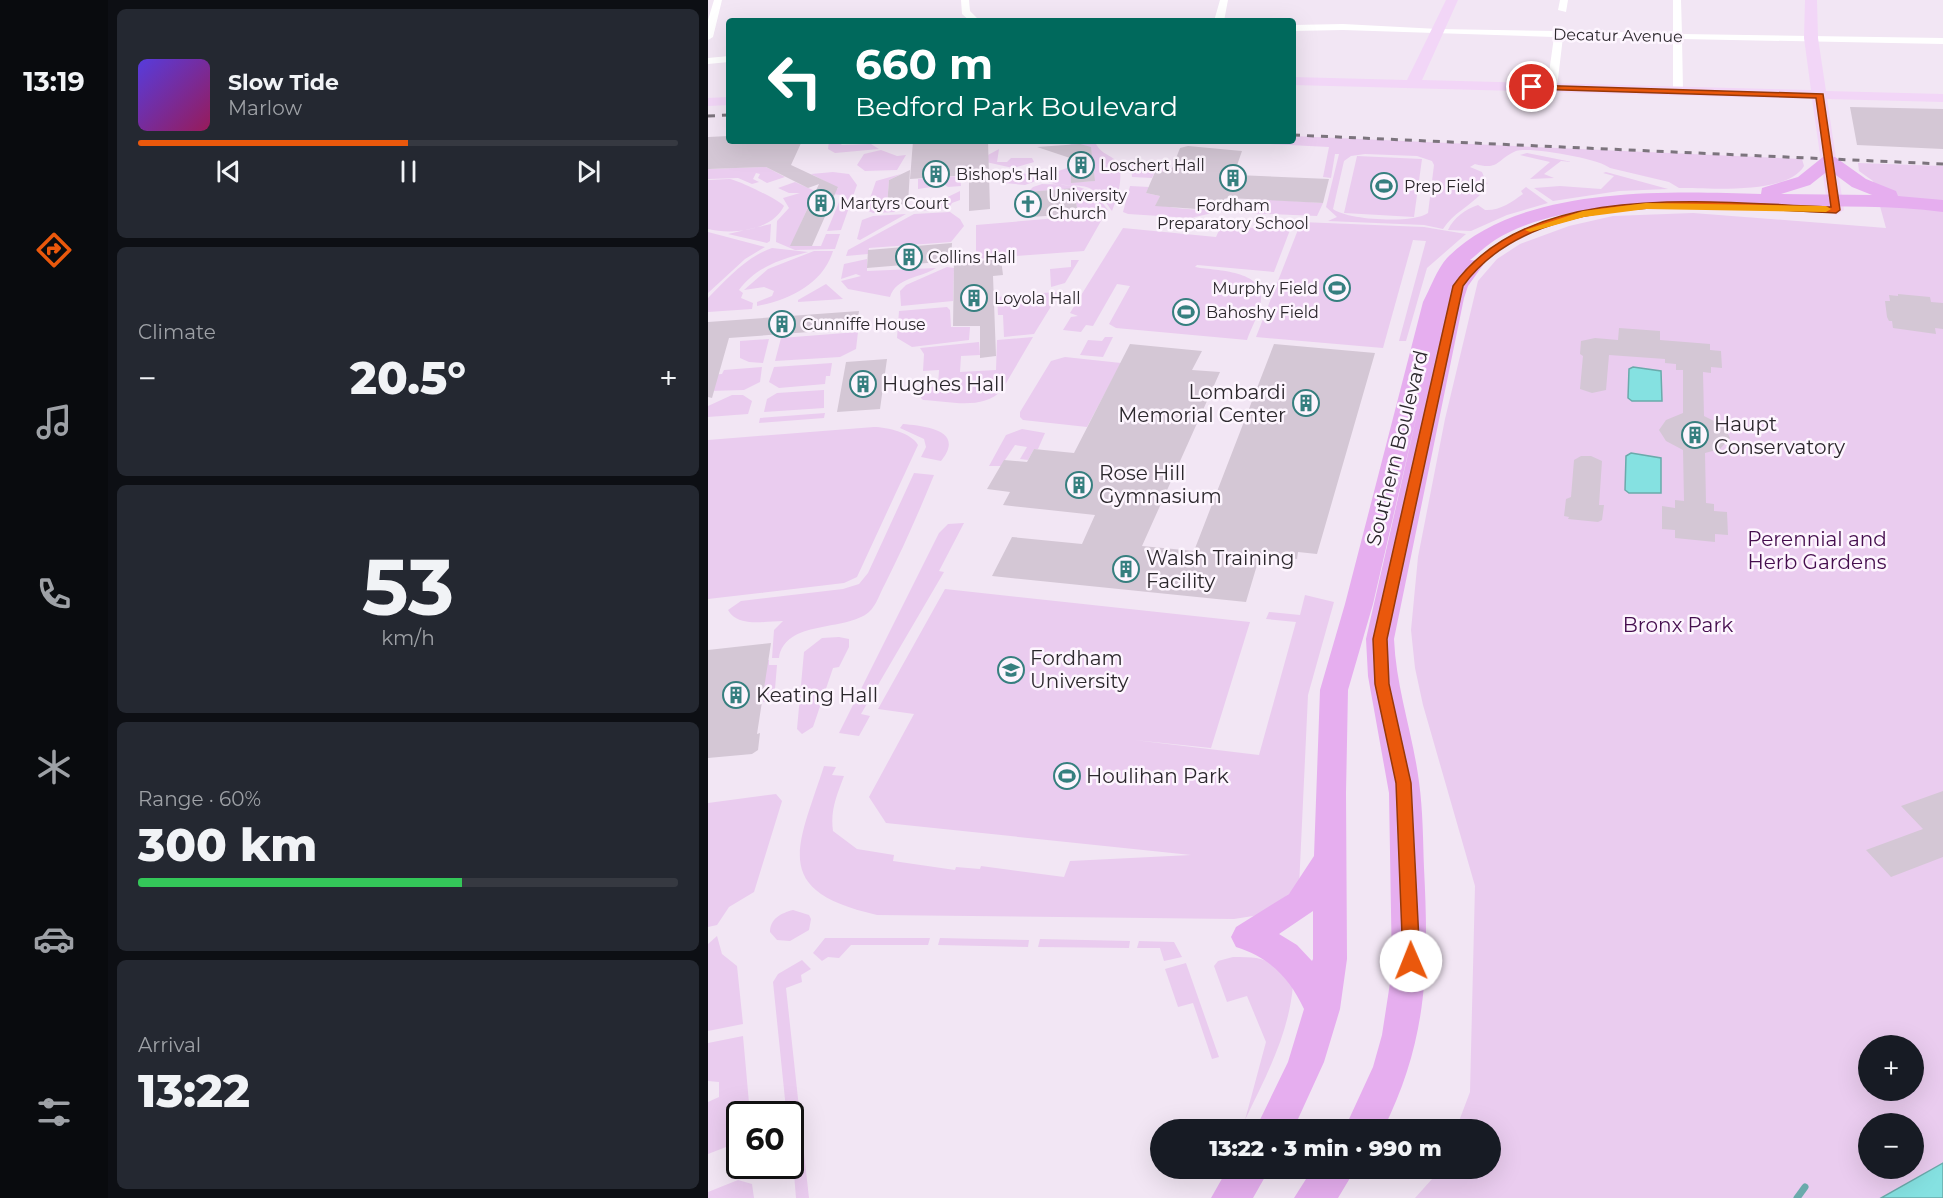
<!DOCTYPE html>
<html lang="en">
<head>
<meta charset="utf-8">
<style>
	:root { --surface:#171b24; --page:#242831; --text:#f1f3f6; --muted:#9ea1a6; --line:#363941; --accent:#ea580c }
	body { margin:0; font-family:Montserrat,sans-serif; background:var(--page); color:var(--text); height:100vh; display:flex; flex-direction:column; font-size:22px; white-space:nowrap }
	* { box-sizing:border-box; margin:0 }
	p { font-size:20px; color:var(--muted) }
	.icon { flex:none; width:33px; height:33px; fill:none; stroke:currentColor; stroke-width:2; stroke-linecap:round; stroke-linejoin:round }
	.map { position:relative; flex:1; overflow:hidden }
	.panel { display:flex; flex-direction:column; gap:9px; padding:9px; background:#0d0f14; width:600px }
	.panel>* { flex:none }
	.top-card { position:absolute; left:18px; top:18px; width:570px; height:126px; border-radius:6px; box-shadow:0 6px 24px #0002; background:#00695c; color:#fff; overflow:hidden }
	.controls { position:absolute; left:1150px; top:1035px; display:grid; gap:12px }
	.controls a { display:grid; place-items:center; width:66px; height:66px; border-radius:50%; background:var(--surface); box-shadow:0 6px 24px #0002; font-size:30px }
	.speed { position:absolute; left:18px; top:1101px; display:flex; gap:12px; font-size:30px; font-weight:700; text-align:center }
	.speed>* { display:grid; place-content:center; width:78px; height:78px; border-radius:50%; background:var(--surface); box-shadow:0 6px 24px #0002; line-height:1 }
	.speed .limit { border:3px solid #111; border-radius:9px; background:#fff; color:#111 }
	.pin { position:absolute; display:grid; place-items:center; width:51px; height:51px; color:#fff; margin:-26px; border:3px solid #fff; border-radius:50%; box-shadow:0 2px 6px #0007 }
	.me { position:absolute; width:66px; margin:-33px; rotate:359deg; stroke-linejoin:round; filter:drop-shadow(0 0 4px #0008) }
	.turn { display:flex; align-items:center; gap:21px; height:126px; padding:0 30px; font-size:27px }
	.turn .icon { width:78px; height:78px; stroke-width:2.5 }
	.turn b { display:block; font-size:42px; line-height:51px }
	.big { font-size:45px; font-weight:800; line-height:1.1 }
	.panel .card { flex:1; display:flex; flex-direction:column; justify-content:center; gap:9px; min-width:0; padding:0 21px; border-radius:9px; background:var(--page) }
	.panel .dial { align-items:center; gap:0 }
	.dial b { font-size:78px; line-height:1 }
	.song { display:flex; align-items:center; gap:18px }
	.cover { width:72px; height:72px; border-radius:9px; background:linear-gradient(135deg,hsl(250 70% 55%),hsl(330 70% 35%)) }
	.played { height:6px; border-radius:3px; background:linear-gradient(90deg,var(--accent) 50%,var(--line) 50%) }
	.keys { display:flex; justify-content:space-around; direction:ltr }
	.heat { display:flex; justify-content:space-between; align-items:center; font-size:33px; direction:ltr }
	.charge { height:9px; border-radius:4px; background:linear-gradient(90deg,#34c759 60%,var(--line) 0) }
	.trip { position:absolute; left:442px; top:1119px; width:351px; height:60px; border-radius:30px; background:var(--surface); box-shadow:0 6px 24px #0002; font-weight:800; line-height:60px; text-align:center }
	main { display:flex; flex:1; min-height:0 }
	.menu { display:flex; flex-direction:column; width:108px; justify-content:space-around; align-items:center; background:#090b0e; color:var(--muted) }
	.menu .icon { width:42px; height:42px }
	.menu .selected { color:var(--accent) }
	.menu b { font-size:27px; color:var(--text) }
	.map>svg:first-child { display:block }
	.green { fill:#eaccef; fill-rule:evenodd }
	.water { fill:#85e1e1; stroke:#6aaaab; stroke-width:1.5 }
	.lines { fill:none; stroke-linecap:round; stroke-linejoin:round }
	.stream { stroke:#6aaaab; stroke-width:7 }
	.building { fill:#d4c7d5 }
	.street { fill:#fff; fill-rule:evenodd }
	.secondary { fill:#f2d6f7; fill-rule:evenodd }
	.primary { fill:#e6aeef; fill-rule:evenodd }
	.rail { stroke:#7c747d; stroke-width:3; stroke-dasharray:7 7; stroke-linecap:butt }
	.route { fill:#ea580c; stroke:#983908; stroke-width:1.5 }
	.slow { fill:#f59e0b }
	.labels { text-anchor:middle; stroke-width:5; stroke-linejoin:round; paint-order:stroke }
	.far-street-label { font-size:16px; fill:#2c282d; stroke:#fdf5fe }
	.far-poi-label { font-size:16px; fill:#2c282d; stroke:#fdf5fe; text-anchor:start }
	.poi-label { font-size:20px; fill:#2c282d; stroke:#fdf5fe; text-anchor:start }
	.street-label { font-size:20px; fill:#2c282d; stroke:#fdf5fe }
	.park-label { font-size:20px; fill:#450e4e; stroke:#fdf5fe }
</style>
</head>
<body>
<main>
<nav class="menu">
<b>13:19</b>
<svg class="icon selected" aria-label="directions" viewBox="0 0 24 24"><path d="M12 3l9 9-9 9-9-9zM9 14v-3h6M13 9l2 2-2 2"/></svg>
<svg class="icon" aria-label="music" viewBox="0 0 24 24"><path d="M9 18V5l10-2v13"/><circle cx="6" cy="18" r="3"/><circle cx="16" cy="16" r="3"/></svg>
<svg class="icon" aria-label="phone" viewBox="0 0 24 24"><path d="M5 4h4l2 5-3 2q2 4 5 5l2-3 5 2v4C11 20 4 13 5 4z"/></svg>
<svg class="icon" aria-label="climate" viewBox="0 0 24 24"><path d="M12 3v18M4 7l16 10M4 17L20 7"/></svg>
<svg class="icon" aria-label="car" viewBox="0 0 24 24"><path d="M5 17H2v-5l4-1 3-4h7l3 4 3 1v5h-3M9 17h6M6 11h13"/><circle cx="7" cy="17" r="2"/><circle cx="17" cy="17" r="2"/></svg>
<svg class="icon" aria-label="filters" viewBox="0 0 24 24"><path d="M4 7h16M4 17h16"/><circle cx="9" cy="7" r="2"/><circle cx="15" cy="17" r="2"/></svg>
</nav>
<section class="panel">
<div class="card">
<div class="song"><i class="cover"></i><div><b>Slow Tide</b><p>Marlow</p></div></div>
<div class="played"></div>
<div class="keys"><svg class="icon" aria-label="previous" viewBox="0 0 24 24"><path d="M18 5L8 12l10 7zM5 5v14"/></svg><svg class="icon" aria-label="pause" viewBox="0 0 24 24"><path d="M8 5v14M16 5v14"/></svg><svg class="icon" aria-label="next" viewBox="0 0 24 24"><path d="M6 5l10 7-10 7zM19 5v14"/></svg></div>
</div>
<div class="card"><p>Climate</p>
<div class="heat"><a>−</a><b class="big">20.5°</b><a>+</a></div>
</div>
<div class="card dial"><b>53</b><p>km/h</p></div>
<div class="card"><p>Range · 60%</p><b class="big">300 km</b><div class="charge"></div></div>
<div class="card"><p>Arrival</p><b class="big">13:22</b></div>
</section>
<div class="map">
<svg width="1235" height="1198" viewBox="0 0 1235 1198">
	<rect width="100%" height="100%" fill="#f2e6f4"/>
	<!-- green -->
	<path class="green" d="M585,136L1094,159L1096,166C1079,195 1002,188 971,188L961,182L902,168C893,159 821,146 808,151C789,159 791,171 767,164L762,167L774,172L776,177L772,181L780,183L770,191L774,193C762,206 745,213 735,229L716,225L620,221L629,217L618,207L631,154H627L623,178L615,177L621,147L507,141H585ZM657,154L709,156L724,161L726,165L720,213C705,224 639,220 625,209L636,161L643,156Z
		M121,141H129L134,145L163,144L171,149L127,153L120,149Z
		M370,141L388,144C393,153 398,153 406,159C419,169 409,199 404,211C378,172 370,193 337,181L336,176L362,167L363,178L374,182L386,181L383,148L361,145Z
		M291,149L289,162H299L303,158H324L326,162L305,168L278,162L280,155Z
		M173,150L189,156L198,155L189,170L157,171L149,165L156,154Z
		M819,153L864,162L853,161L836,174L846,178L822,179L842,162L812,155Z
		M649,156L714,159L706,217L636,213Z
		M417,161H428L431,167L464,168L463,171L447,172L444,178L424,177L423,167Z
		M1150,163L1235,166V1198H707L733,1169L783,1168V1130L748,1129L762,1092L767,886L715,705L707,668L703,630L710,557L737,419L770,281L789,259L812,244L861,226L905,216L985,213L1178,228L1165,181L1151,171ZM1161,1046H1206V1090H1161ZM1161,1124H1206V1168H1161Z
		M58,167L77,177L59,183L50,178L52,174L48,173L45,179L51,182L44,184L30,178L0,179V169Z
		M125,172L141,174L149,185L133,230L119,231L134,195L123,194L130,188L103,174Z
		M898,172L960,189L911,191L845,201L826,188L852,186L893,189L906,176L895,173Z
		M314,173L324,175L328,181L317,185L296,183L295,177Z
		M193,174L181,180L179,205H188L187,212L165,213L158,210L168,181Z
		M252,176L253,186L240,187L231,181L230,186L210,189V179Z
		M21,179C28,179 73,201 76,206C64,231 24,235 0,229V180Z
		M87,182L107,191L83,246H113L118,234H132L127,249L87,250L68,242L69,221L81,208L75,198L92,193H81L70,188Z
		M334,184C365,185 381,183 400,210L378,212L376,208H369L367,194L345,190L320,192L325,187Z
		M422,186L441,187L438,193L452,196L448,205C468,208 494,212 516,208L517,210L483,218L420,214L415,212Z
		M818,187L840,203L799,215L763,231L740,230C746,217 758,209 770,205L777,210C791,211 804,202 815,194L813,191Z
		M252,191V200L244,203L241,208L211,211Z
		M553,199L615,203L609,216L534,213Z
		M242,212L252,219L256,226L243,242L161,248L160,254L138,256L140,250L206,214Z
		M198,214L152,240L149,239L154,220L165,216Z
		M397,214L376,251L268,259V225Z
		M593,222L716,227L758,234L719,268L698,341H691L718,241L705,240L675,348L548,337Z
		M63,224L62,241L59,243L20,234Z
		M513,226L582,230L566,272L489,265L487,267C506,271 556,269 553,300C552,313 543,328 539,340L408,328L401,324L422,286L409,284L385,326L378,325L373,332L355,330L363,317L370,316L362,313L415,228L508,237Z
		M0,232L57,247L37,259L0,293Z
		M64,248L100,252C73,259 48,267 31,290L35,293L33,298L45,303L44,309L0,312V298C19,279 38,257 64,248Z
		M106,251H125C115,284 81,300 49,306V302L64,296L66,291L56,287L36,290L60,269Z
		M159,259V271L228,268C213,278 188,277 182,297L140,289L133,281L153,276L148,274L133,279L136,264Z
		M363,260H371L357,283L343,287L342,269L363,267Z
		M239,267L246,268L245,301L193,306L192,291L198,285Z
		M118,284L135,299L90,302V300Z
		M347,292L350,295L326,334L296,337L295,315H290L289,297Z
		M239,307L242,310L243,327H262L261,340L204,347L189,338L191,311Z
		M150,332L148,349L132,357L67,361L73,338Z
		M325,337L294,390C275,411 240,401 215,400L213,398L214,388L230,386L231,370L215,371L216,354L212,348L271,342L272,355L253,356L252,372L288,370L289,340Z
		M397,337H405L395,357L372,355L380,340L394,341Z
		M61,339L55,363L41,362L32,358V341Z
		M357,357L413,363L379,427L315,420L312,417V412L343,361Z
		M124,363L122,376H118L117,384L71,388L61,382L66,367Z
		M54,367L52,382L36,390L0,391V375L14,374L16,370Z
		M116,390V408L56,412L59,399L69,393Z
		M24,395H35L44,401L40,414L0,417V406Z
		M117,413L116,418L51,423L52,418Z
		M195,424C217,426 258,430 233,461L213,457L218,447L216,439L192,428Z
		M166,427C179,427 204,433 210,445L149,577L136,583L0,599V440Z
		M314,429L337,433L330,449H326L320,460L312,459L319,447L307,445L293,466H281L298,435Z
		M206,473L226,475C211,512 195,548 177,584C172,593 168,606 161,612C138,632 77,619 71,658H64L66,630L75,621C57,621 30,628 20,610L33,601L135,589L151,584L160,573Z
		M256,523L231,571L236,572L153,714L162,716L151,736L131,733L231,533L240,524Z
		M237,589L542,622L503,748L426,740L551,755L588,622L558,619L561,612L592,615L597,595L626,602L600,695L591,887L551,915L526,919L169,915C61,891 90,847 116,766L128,767L124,775L136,776C129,795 122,810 125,831L149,849L186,855L185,861L247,870L248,867L272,869L273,866L356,877L362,861L483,855L178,823L161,797L206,714L170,709Z
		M131,637L141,639V647L131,667L125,668L105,727L94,734L89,729L96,652L114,638Z
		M58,660H61V665H69L66,701L55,702Z
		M68,794L74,801L46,892L21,907L9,925L0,927V803Z
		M85,910L101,915L103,919L101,930L82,941L69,940L62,932C62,919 73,913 85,910Z
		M9,936L14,954L29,966L35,1024L0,1031V944Z
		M117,938H222L220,945H143L131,958L120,957L114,961L105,953Z
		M232,938L321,940L320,947L230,945Z
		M332,939L422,941L421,948L330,947Z
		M431,941L466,942L474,957L456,961L452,948H429Z
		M525,957C558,957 564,959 585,985C581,1034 558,1076 537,1120L558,1042L539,996L519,1002L506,966L510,961Z
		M94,960L103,969L93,975L94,982L78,988L92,1117L87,1118L81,1114L78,1109L65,982L70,974Z
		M478,963L511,1057L504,1059L485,1003L470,1007L457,969Z
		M35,1036L42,1114H32L31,1142L0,1154V1102L11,1097V1082L0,1081V1043Z
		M95,1144L101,1198H88L84,1149L89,1145Z
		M30,1180L44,1184L46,1198H0V1192Z"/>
	<!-- water -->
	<path class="water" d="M925,367L953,371L954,401H924L920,398L921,369Z
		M923,453L953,458V493H921L917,490L918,456Z
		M1235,1163V1198H1173Z"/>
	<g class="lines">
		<!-- stream -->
		<path class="stream" d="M1089,1198L1097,1187"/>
	</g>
	<!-- building -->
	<path class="building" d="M1142,107L1235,109V149L1149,145Z
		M21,136V141H94L83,165L130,187L104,246H82L111,184L100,188L58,167L0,169V137Z
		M205,141H280L282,209L261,211V175L202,179Z
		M372,144L383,147L387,181L363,183L362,158L329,147Z
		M480,146L534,151L526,174L529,175L621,179L615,203L520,198L516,199L512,209L502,210L447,206L452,196L438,193L447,172L463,171L472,148Z
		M202,170L200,204L179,206L181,180Z
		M366,188L369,208L365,209L366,214L323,217L320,192Z
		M244,243L243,261L159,268L160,250Z
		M293,259L295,275L285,276L288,356L272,358V326H245L246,263Z
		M1190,294L1222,297L1223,302L1235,303V329L1227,328L1228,334L1185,328L1184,321H1181L1179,317L1177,301H1182L1181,295L1190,296Z
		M151,311L149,325L142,326V329L21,338L4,398L0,397V322Z
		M911,328L952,331V340L1002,344V350L1013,351L1014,368L1003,367V373L995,372L996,416L1016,426L1022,438L1012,449L997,453L998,503L1006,504V511L1019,512L1020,535L1007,534V542L967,538V530L954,529V506L967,508V500L976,501L975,450L958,441L951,430L958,420L975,413V370H968V364L957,363V359L901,355L898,390L884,393L872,389L875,356L872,354L873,341L887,338L910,340Z
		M422,344L494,351L484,370L512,372L434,546L486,551L566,344L667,353L609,554L590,552L589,559L552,555L538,602L284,576L304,537L374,544L387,515L295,505L302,492L279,489L296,460L319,462L326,449L366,453Z
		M179,359L172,409L129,412L138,362Z
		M873,456H883L894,461L891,505H896L894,520L890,522L860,519L861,517L856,516L858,499L863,497L866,460Z
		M63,643L49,734L52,733L50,750L44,754L0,758V650Z
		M1235,791V857L1183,877L1158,850L1215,829L1193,806Z"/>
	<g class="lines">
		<!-- street -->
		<path class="street" d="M6,0H14L5,37L0,40V20Z
			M253,0H261L262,11L272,21H262L254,14Z
			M512,0H520L516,21H506Z
			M852,0H860L858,12L850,10Z
			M965,0H973L974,34L1235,38V44L974,39L975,91L970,94L965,91V39L855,37L849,87L844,90L839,87L846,37L635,30L585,31V25L635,24L730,29L965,33Z
			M21,56V62L0,64V58Z"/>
		<!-- secondary -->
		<path class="secondary" d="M738,0H750L714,80L1103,90L1096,38L1097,0H1109L1110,38L1118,91L1235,94V102L1119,99L1136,210L1128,215L1120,210L1104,99L585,85V77L699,80Z
			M21,97V105L0,106V98Z"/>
		<!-- primary -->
		<path class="primary" d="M1121,156L1127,157L1158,179L1188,191L1190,196L1235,200V212C1183,205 1132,207 1080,206C998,204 857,195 787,240C779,245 771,253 762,260L772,261L775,265L760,286L756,298L686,639C688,688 705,734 711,782C715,811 715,840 716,868C721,967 720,1039 675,1130H636L665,1067L674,1035L684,970L681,793L660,676L658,639L712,401L665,604L640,690L638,793L639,959L632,1009L616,1062L585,1130H547L580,1062L596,1009C581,977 562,958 528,947L523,937L528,927L581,894L606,856L612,690L637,604L715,302C722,289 729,269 739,258C810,185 959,191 1053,194L1054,188L1090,177L1115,157ZM1121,170L1144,187L1164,195L1073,194L1102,185ZM605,911V959L604,961L589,945L571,934Z
			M520,1168H562L545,1198H503Z
			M605,1168H648L630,1198H586Z"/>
		<!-- rail -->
		<path class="rail" d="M0,116L21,115
			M585,135L1235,164"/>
	</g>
	<!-- route -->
	<path class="route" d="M821,85L1115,94L1132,210L1128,213C1015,209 830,182 755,286L679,639L681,684L703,783L712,961L710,966H697L695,961L688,783L667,684L665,639L745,286C821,178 1006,203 1123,207L1108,98L824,89Z"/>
	<!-- slow -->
	<path class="slow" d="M938,203L1118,206L1123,209L1118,212L938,209L876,217L822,232L817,230L875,211Z"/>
	<!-- icons -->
	<defs>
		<symbol id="building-ring" viewBox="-11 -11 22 22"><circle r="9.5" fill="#fdf5fe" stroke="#367f7f" stroke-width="1.5"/><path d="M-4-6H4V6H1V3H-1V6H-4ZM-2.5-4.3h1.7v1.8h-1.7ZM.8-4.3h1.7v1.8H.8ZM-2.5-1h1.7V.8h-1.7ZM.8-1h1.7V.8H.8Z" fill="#367f7f"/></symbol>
		<symbol id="stadium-ring" viewBox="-11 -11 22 22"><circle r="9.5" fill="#fdf5fe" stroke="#367f7f" stroke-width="1.5"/><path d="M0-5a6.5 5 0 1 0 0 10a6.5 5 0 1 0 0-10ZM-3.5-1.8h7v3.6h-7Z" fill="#367f7f"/></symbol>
		<symbol id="church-ring" viewBox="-11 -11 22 22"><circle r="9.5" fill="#fdf5fe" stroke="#367f7f" stroke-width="1.5"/><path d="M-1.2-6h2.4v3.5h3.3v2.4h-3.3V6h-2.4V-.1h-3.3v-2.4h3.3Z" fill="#367f7f"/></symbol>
		<symbol id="university-ring" viewBox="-11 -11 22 22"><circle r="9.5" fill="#fdf5fe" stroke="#367f7f" stroke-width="1.5"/><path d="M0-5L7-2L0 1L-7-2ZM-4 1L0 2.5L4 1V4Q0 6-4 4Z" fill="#367f7f"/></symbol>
	</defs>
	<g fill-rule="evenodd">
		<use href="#building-ring" x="358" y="150" width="30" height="30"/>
		<use href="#building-ring" x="213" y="159" width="30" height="30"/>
		<use href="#building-ring" x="510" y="163" width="30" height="30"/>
		<use href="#stadium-ring" x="661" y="171" width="30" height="30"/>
		<use href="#building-ring" x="98" y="188" width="30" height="30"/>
		<use href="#church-ring" x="305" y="189" width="30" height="30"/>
		<use href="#building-ring" x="186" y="242" width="30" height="30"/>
		<use href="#stadium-ring" x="614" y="273" width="30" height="30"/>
		<use href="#building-ring" x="251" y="283" width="30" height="30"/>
		<use href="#stadium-ring" x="463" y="297" width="30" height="30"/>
		<use href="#building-ring" x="59" y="309" width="30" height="30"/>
		<use href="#building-ring" x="140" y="369" width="30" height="30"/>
		<use href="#building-ring" x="583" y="388" width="30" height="30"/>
		<use href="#building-ring" x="972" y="420" width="30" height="30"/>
		<use href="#building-ring" x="356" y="470" width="30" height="30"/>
		<use href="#building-ring" x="403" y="554" width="30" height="30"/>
		<use href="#university-ring" x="288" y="655" width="30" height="30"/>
		<use href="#building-ring" x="13" y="680" width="30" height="30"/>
		<use href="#stadium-ring" x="344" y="761" width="30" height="30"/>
	</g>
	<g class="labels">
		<!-- far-street labels -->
		<g class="far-street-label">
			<text transform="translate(910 35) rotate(1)" y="6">Decatur Avenue</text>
		</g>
		<!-- far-poi labels -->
		<g class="far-poi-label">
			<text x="392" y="171">Loschert Hall</text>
			<text x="248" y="180">Bishop's Hall</text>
			<text x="696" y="192">Prep Field</text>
			<text x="340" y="201">University<tspan x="340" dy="18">Church</tspan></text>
			<text x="132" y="209">Martyrs Court</text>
			<text x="525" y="211" text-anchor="middle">Fordham<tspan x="525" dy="18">Preparatory School</tspan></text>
			<text x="220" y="263">Collins Hall</text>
			<text x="610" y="294" text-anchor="end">Murphy Field</text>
			<text x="286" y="304">Loyola Hall</text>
			<text x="498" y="318">Bahoshy Field</text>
			<text x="94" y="330">Cunniffe House</text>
		</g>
		<!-- poi labels -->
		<g class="poi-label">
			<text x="174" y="391">Hughes Hall</text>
			<text x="578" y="399" text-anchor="end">Lombardi<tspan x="578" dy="23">Memorial Center</tspan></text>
			<text x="1006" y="431">Haupt<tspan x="1006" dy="23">Conservatory</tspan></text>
			<text x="391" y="480">Rose Hill<tspan x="391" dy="23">Gymnasium</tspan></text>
			<text x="438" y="565">Walsh Training<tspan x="438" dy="23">Facility</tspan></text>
			<text x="322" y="665">Fordham<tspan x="322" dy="23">University</tspan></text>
			<text x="48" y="702">Keating Hall</text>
			<text x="378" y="783">Houlihan Park</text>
		</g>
		<!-- street labels -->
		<g class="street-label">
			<text transform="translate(689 448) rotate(-76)" y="7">Southern Boulevard</text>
		</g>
		<!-- park labels -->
		<g class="park-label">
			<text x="1109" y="546">Perennial and<tspan x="1109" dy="23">Herb Gardens</tspan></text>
			<text x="970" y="632">Bronx Park</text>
		</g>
	</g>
</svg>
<div class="controls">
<a>+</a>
<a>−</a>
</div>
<div class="speed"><div class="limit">60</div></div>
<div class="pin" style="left:824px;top:87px;background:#d93025"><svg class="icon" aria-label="arrive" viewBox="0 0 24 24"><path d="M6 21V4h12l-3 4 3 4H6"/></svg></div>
<svg class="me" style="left:703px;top:961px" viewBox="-20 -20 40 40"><circle r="19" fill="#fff"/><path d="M0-13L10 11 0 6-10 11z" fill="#ea580c"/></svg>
<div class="trip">13:22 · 3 min · 990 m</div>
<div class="top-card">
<div class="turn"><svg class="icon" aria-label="left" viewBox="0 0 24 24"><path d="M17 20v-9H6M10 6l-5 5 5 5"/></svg><div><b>660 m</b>Bedford Park Boulevard</div></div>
</div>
</div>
</main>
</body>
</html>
